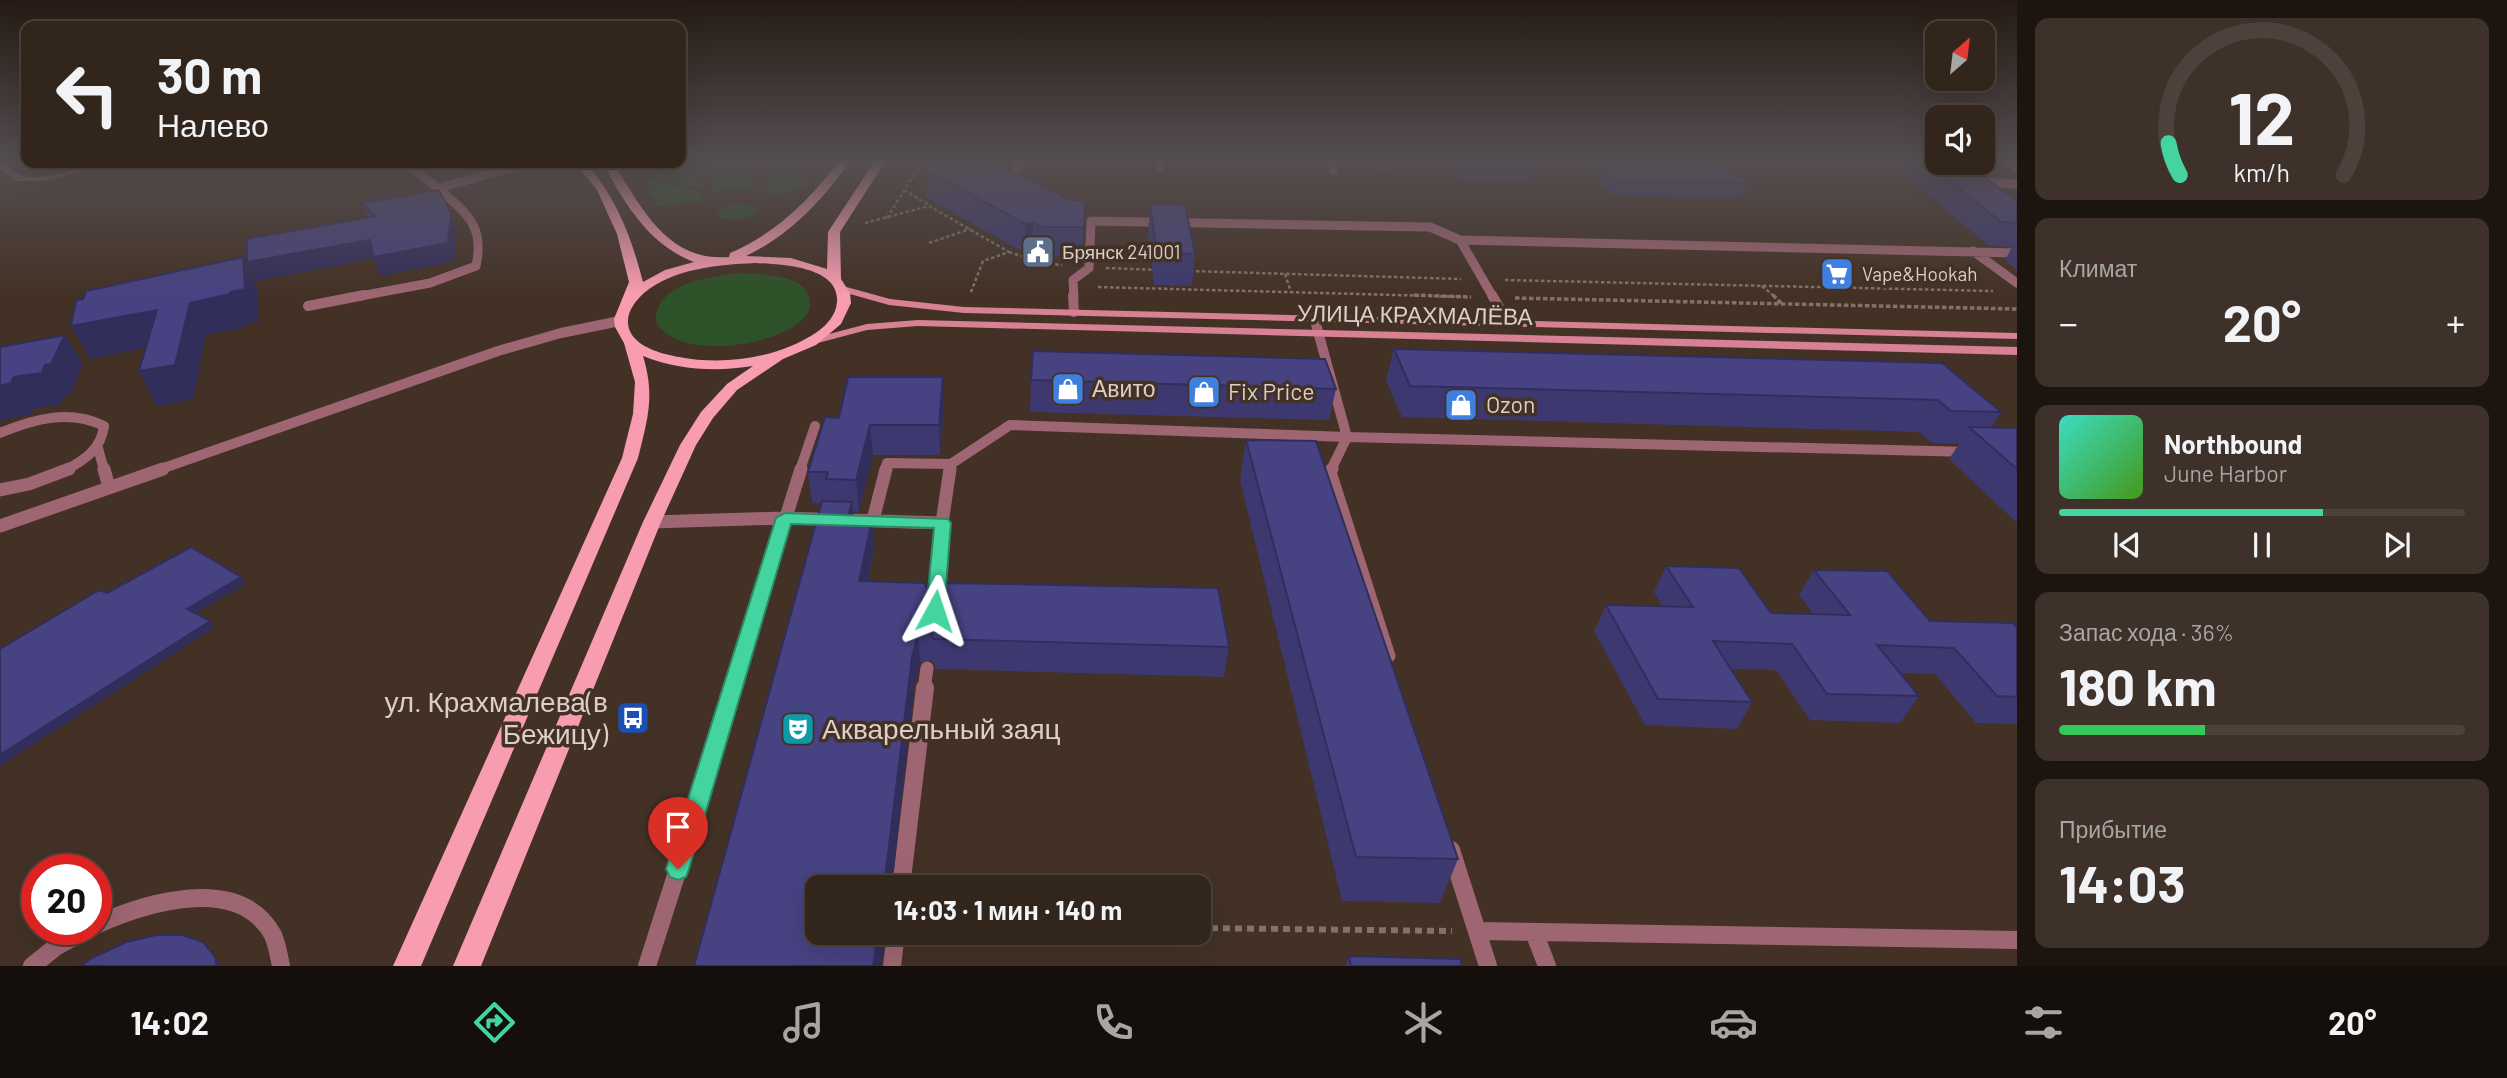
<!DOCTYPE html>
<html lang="ru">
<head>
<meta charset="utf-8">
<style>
	:root { --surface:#32251c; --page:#3d3129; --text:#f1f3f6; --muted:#a8a5a3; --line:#4d423b; --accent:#44d49f }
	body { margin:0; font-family:Barlow,sans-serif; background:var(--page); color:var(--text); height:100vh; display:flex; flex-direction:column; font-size:26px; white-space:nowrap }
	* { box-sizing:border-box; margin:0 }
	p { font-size:23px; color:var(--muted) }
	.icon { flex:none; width:38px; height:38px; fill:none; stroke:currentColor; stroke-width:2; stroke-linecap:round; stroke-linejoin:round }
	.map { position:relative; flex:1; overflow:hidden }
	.panel { display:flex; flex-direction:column; gap:18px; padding:18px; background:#1c140f; width:490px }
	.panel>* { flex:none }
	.top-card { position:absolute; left:21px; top:21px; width:665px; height:147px; border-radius:14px; box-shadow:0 7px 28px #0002,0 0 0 2px var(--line); background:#32251c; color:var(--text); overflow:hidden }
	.needle { width:46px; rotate:28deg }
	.tools { position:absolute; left:1925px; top:21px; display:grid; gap:14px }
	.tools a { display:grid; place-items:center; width:70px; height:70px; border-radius:14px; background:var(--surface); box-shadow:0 7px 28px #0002,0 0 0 2px var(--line); font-size:35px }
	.speed { position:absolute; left:21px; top:854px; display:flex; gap:14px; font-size:35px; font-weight:700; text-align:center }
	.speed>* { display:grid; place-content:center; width:91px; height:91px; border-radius:50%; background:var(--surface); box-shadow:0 7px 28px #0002,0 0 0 2px var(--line); line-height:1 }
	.speed .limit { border:10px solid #d22; background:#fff; color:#111 }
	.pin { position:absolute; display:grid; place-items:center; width:60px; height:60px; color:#fff; margin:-72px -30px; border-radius:50% 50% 50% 0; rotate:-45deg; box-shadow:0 0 7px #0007 }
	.pin .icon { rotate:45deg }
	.me { position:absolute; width:77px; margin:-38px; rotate:5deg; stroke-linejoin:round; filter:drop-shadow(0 0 5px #0008) }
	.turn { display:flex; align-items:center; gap:24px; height:147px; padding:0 21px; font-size:32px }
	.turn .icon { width:91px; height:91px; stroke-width:2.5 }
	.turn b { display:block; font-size:49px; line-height:60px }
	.big { font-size:52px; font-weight:700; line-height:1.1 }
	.panel .widget { flex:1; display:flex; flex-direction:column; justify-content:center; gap:10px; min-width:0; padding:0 24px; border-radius:14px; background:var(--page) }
	.panel .dial { align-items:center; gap:0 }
	.dial svg { height:182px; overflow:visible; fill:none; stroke:var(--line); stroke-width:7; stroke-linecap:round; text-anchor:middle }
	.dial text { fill:var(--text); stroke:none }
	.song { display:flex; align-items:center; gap:21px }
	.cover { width:84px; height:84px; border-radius:10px; background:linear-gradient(135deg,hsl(170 70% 55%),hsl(100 70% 35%)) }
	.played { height:7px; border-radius:4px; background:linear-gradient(90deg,var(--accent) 65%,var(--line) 65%) }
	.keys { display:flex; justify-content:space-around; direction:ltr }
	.heat { display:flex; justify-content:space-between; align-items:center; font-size:38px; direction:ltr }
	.charge { height:10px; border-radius:5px; background:linear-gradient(90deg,#34c759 36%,var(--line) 0) }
	.trip { position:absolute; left:805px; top:875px; width:406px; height:70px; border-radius:14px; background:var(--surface); box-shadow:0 7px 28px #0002,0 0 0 2px var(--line); font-weight:700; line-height:70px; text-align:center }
	.dock { display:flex; height:112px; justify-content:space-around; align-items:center; background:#140f0b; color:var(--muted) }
	.dock .icon { width:49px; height:49px }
	.dock .on { color:var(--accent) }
	.dock b { font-size:32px; color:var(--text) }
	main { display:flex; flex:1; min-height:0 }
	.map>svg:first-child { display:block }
	.green { fill:#2d5128 }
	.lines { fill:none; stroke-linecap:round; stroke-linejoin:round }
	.path-far2 { stroke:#827268; stroke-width:2.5; stroke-dasharray:3.5 2.5; stroke-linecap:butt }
	.path-far1 { stroke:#827268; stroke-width:3.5; stroke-dasharray:4.5 2.5; stroke-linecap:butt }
	.path { stroke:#827268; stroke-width:6; stroke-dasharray:7 5; stroke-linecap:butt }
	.service-far3 { stroke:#9e6672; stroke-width:9 }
	.service-far2 { stroke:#9e6672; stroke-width:10 }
	.service-far1 { stroke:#9e6672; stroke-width:13 }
	.service { stroke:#9e6672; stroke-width:18 }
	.minor { fill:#9e6672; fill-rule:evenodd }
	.secondary { fill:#d88094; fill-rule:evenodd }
	.primary { fill:#f89cb0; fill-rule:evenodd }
	.wall { fill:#3d3970 }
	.shaded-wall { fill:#322e5b }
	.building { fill:#474282; stroke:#322e5b; stroke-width:2 }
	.route { fill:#44d49f; stroke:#2c8a67; stroke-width:2 }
	.labels { text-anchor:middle; stroke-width:7; stroke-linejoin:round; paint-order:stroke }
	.far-poi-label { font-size:19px; fill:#dbcfc8; stroke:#433125; text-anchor:start }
	.street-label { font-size:23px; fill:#dbcfc8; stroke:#433125 }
	.poi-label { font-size:23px; fill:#dbcfc8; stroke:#433125; text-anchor:start }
	.near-poi-label { font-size:28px; fill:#dbcfc8; stroke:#433125; text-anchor:end }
</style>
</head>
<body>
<main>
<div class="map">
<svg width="2017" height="966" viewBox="0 0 2017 966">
	<rect width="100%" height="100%" fill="#433125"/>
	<!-- green -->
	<path class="green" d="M762,159H773L808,182L799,191L768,194Z
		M700,162L702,189L645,174Z
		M751,166L754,188L712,192L710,169Z
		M643,177L702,193L703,201L657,206Z
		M735,204L750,205L757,210C747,222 727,223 716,214L721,208Z
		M738,273C759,274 810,273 810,303C811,310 806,316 801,321C773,346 687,359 660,328C655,322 655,315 658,308C669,281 713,277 738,273Z"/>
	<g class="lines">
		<!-- path-far2 -->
		<path class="path-far2" d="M904,190L929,205
			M887,218L924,159
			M865,223L929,206L1009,252L983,261L971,292
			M929,243L970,229
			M1009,252L1042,263L1062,265
			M1106,268L1157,270
			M1190,271L1461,279
			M1285,274L1291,292
			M1505,280L1993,291
			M1762,286L1775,297
			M1098,287L1471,297"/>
		<!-- path-far1 -->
		<path class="path-far1" d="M1414,295L1471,297
			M1773,295L1781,303
			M1515,298L2017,309"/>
		<!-- path -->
		<path class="path" d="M1199,928L1452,931"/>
		<!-- service-far3 -->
		<path class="service-far3" d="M1331,159L1333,171
			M2005,159L2017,167
			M406,163L438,188L530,163
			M1160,167L1162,159
			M1981,182L2017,184
			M1011,185L1020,159
			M1460,240L1493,297
			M1973,251L2017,283
			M355,297L430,283L476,266C485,225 466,213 438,188
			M1074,297L1073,280L1089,268L1091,221L1430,227L1460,240L2017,253"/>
		<!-- service-far2 -->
		<path class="service-far2" d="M1073,295L1074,312
			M1492,295L1508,322
			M308,306L364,295
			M1314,317L1347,437L1331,470
			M0,433C34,419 69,409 104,426C101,449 86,459 66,470
			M98,448L104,470
			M951,464L1010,425L1347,437L1971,452
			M158,470L498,351L561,333L620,321
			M800,470L815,426
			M885,470L887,463L951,464L950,470"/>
		<!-- service-far1 -->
		<path class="service-far1" d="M104,469L109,487
			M1332,469L1330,472L1389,656
			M0,490L29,484L69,469
			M873,520L886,469
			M652,522L784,518L942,523L950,469
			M0,526L163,469
			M936,606L942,523
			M732,690L801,469
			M924,690L927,668"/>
		<!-- service -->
		<path class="service" d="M1451,850L1488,966
			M678,869L733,688
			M901,887L925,688
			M96,925C145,903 239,873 273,935C277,944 279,956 281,966
			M1478,931L2017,940
			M1534,932L1547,966
			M32,966L57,946L89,929
			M647,966L680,863
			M892,966L896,933"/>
		<!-- minor -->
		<path class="minor" d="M0,162C8,166 16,175 24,176C52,182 87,162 116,163L45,181H17L0,169Z"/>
		<!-- secondary -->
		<path class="secondary" d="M843,286L890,299L964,307L2017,333V339L964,313L889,305L839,291L838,289Z
			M918,320L2017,347V355L918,326L867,330L814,344L808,341L810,339L867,324Z"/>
		<!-- primary -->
		<path class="primary" d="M841,159H852C823,199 792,234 746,256L791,258L827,269L828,232L876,159H887L840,232L841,279L850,293L851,303L841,324L816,345L783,359L737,390L713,418L696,445L661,522L481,966H453L643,522L680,445L701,412L727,384L753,366C716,372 678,370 643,356C655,396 648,418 638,458L421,966H393L622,458L633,414L635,382L624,343L615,327L614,319L629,282L617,234L597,190L575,163H586C617,199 631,236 643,282L665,270L694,262C649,245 624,203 603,163H613C642,208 667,262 729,257L730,253C778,232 809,200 841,159ZM755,263C779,264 840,266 837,302C836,315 827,325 817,332C779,358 724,366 679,357C663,354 642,349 632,335C622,319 632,304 644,293C675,268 717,265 755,263Z"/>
	</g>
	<!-- wall -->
	<path class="wall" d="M932,159H1004L1001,166L1071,200H1085L1082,256H1041L1033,251L1025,253L927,198L926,170Z
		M1187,159H1232L1231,171L1186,168Z
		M1357,159H1399L1396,173L1360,170Z
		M1445,159H1526L1533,168L1529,182L1461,181Z
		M1580,159H1718L1747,183L1741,198L1614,196L1580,161Z
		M1886,159H1937L2017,201V270L2005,260L2012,247L1988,245Z
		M364,163H401L403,170L381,175Z
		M362,203L457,231L454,261L380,276L374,258L255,281L247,262L368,218Z
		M1150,204L1195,254L1192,286L1154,285L1148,234Z
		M1394,349L1942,363L2001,412L1991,428H2017V523L1949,459L1959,444L1932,443L1919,432L1402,417L1386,380Z
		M1031,380L1336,389L1329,420L1030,412Z
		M944,406L940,455H873L859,511H853L854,520L874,548L868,582L928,589L933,591L1229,647L1224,677L936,669L932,660L920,662L914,687L892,887H817V933H886L881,966H694L821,503H812L808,472L839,418Z
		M1246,440L1458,859L1440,903L1342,901L1240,480Z
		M1666,566L1771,613L1813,614L1799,595L1814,570L1930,621L2017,628V724L1976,723L1935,674L1900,673L1919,696L1900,723L1810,720L1776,670L1730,669L1752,702L1737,729L1645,725L1594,631L1606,605L1663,607L1654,592Z
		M1349,956L1462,966H1345Z"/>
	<!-- shaded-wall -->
	<path class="shaded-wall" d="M991,159H1004L991,187Z
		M44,163H71L47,168Z
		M401,163L403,170L381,175L378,169Z
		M451,214L457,231L454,261L380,276L374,258L255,281L247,262Z
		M1033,222V251L1025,253V224Z
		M243,257L257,288L259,321L245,324V327L206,335L193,399L157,406L139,371L190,303L230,292Z
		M157,310L173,342L90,359L71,326Z
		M65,335L83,365L70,395L64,396L61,404L33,409L31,414L0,421V386L14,377L45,365Z
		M943,377L944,406L940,455L939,425Z
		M870,425L873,455L859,511L856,480Z
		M852,502L855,529L847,519Z
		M872,520L874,548L862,610L859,581Z
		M241,577L245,584L191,616L187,609Z
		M210,621L214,628L0,766V755Z
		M918,633L920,662L914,687L892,887H884L912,657Z
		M878,933H886L881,966H873Z
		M215,957L221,965V966H217Z"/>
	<!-- building -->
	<path class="building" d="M932,159H991L990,161L1071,200H1085L1084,227H1041L1033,222L1025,224L926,170Z
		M1459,159H1526L1533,168L1465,167Z
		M1597,159H1718L1747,183L1619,181Z
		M1923,159H1937V163H1965L2017,201V223L2001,222Z
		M370,163H401L378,169Z
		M439,190L451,214L448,243L373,257L370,240L247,262V239L375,216L362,203Z
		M1150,204L1185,205L1195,254L1157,253Z
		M243,257L245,289L230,292V294L190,303L175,365L139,371L157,310L71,326L76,300L83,299L86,291Z
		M65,335L51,364L45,365L42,373L14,377L11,383L0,386V347Z
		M1394,349L1942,363L2001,412L1951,411L1938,400L1410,386Z
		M1033,351L1325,359L1336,389L1031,380Z
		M848,377H943L939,425H870L856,480L826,479L828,472H808L825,417L839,418Z
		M1969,427L2017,428V469Z
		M1246,440L1316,441L1458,859L1356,857Z
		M822,501L852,502L847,519L872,520L859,581L924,583L928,589L933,591L941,588L943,583L1218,588L1229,647L934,639L930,631L918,633L912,657L884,887H817V933H878L873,966H694Z
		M191,547L241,577L187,609L210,621L0,755V649L99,590L107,593Z
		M1666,566L1739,568L1771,613L1850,615L1814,570L1887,571L1930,621L2013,623L2017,628V697L1997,696L1954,648L1877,645L1919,696L1827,694L1792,644L1713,641L1752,702L1658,699L1606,605L1693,607Z
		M156,935H182L203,942L215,957L217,966H80L92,958L126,942Z
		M1349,956L1460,959L1462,966H1351Z"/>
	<!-- sky -->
	<linearGradient id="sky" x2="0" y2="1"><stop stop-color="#251b14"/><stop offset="0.54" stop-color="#554e51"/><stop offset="1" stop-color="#554e51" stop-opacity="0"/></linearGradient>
	<rect width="2017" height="295" fill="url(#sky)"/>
	<!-- route -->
	<path class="route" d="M785,513L948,519L951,523L944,611L942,616H929L926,611L934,528L791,524L689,869L686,877L678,880L670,877L666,869L776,518Z"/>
	<!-- icons -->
	<defs>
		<symbol id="civic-square" viewBox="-11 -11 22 22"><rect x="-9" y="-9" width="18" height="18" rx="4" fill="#5c6f8a" stroke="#433125"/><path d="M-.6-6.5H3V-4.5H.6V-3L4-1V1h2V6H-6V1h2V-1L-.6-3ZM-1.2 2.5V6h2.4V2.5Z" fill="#fff"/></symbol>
		<symbol id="supermarket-square" viewBox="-11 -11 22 22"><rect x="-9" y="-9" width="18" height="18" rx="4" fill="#3f7fe0" stroke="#433125"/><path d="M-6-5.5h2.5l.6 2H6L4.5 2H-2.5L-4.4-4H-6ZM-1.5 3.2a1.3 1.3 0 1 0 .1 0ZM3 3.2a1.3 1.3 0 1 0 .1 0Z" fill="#fff"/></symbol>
		<symbol id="shop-square" viewBox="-11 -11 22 22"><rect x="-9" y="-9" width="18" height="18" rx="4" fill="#3f7fe0" stroke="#433125"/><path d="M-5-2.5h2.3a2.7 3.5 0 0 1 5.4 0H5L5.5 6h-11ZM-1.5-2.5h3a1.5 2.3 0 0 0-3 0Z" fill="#fff"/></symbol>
		<symbol id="bus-square" viewBox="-11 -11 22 22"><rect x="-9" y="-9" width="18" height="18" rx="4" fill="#1a4fb4" stroke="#433125"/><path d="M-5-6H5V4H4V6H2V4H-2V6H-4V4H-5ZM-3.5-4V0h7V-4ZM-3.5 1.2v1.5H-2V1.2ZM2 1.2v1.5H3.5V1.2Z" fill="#fff"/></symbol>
		<symbol id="theatre-square" viewBox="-11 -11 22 22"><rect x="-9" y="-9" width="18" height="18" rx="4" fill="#0f9aa8" stroke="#433125"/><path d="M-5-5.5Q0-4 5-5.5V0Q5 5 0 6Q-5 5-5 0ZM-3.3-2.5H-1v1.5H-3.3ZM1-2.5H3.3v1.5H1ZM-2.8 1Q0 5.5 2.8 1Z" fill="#fff"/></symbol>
	</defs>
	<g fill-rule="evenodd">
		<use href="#civic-square" x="1019" y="233" width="38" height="38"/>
		<use href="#supermarket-square" x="1818" y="255" width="38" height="38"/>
		<use href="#shop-square" x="1049" y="370" width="38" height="38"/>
		<use href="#shop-square" x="1185" y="373" width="38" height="38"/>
		<use href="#shop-square" x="1442" y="386" width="38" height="38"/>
		<use href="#bus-square" x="614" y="699" width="38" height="38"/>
		<use href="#theatre-square" x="779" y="710" width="38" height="38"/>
	</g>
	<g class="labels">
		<!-- far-poi labels -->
		<g class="far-poi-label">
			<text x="1062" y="259">Брянск 241001</text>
			<text x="1862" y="281">Vape&amp;Hookah</text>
		</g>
		<!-- street labels -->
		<g class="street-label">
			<text transform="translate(1415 315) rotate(1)" y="8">УЛИЦА КРАХМАЛЁВА</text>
		</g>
		<!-- poi labels -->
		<g class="poi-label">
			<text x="1092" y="397">Авито</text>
			<text x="1228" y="400">Fix Price</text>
			<text x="1486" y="413">Ozon</text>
		</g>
		<!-- near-poi labels -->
		<g class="near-poi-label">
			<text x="608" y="712">ул. Крахмалева(в<tspan x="608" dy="32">Бежицу)</tspan></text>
			<text x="822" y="739" text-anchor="start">Акварельный заяц</text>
		</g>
	</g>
</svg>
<div class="tools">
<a><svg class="needle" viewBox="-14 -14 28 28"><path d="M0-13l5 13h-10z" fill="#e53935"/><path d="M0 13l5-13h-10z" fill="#a8a5a3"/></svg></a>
<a><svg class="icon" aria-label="sound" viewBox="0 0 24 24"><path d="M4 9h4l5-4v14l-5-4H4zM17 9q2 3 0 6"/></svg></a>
</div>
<div class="speed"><div class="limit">20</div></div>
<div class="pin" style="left:678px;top:869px;background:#d93025"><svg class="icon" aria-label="arrive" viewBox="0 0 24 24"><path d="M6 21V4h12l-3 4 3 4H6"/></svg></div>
<svg class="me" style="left:935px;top:611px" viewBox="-20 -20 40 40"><path d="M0-17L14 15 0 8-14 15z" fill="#44d49f" stroke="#fff" stroke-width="4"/></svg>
<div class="trip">14:03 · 1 мин · 140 m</div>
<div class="top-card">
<div class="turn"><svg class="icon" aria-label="left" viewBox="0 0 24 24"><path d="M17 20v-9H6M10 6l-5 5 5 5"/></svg><div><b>30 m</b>Налево</div></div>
</div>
</div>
<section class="panel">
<div class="widget dial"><svg viewBox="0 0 100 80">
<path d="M14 69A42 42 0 1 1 86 69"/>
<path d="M14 69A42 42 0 0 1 9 55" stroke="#44d49f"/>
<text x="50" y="56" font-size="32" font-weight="700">12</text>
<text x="50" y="72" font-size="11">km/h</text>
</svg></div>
<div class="widget"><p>Климат</p>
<div class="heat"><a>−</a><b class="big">20°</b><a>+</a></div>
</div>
<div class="widget">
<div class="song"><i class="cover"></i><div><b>Northbound</b><p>June Harbor</p></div></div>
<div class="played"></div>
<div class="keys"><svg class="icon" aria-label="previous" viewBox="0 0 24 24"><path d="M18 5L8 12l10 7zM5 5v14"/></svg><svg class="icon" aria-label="pause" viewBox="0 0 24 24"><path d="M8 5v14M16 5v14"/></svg><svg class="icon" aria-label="next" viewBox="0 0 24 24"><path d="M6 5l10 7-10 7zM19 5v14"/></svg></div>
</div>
<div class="widget"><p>Запас хода · 36%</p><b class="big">180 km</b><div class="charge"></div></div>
<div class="widget"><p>Прибытие</p><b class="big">14:03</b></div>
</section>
</main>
<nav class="dock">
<b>14:02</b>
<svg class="icon on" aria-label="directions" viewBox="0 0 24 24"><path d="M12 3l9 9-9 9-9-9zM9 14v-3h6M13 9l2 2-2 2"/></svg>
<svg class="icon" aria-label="music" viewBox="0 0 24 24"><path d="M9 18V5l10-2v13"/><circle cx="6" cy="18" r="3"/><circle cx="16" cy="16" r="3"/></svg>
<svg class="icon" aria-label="phone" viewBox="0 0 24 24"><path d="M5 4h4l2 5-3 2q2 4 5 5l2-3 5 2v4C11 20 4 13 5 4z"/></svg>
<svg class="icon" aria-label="climate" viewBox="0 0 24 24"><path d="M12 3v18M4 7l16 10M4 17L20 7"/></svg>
<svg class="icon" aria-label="car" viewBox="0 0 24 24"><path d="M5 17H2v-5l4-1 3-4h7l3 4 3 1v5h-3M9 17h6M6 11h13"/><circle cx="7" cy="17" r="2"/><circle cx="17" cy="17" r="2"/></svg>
<svg class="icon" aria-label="filters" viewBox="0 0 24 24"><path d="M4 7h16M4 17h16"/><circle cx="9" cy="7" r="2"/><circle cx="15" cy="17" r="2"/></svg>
<b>20°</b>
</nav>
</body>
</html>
